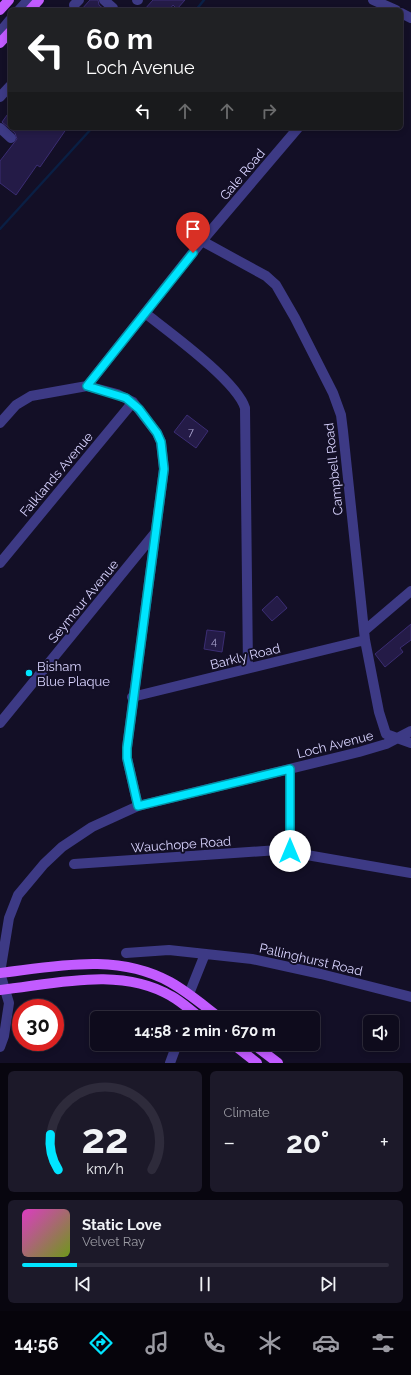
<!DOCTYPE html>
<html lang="en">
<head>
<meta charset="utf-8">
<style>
	:root { --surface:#0e0b1c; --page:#1c1929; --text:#f1f3f6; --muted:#9b9ba3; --line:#2e2b3b; --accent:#00e5ff }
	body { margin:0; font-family:Raleway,sans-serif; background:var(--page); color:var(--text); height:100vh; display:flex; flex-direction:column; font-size:15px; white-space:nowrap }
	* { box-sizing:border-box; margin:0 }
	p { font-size:13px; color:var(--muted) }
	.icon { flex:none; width:22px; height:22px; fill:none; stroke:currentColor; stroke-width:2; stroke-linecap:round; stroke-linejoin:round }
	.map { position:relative; height:1063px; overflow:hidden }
	.side { display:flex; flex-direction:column; gap:8px; padding:8px; background:#08060f; flex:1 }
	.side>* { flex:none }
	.guide { position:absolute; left:8px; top:8px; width:395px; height:122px; border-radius:6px; box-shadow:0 2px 6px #0003,0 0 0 1px var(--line); background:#202124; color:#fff; overflow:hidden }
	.fabs { position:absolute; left:363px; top:1015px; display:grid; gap:8px }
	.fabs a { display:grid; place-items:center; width:36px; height:36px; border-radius:6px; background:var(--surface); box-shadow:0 2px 6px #0003,0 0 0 1px var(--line); font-size:20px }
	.speed { position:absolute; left:12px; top:999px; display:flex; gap:8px; font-size:20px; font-weight:700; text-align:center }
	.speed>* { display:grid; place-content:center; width:52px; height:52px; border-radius:50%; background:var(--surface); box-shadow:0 2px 6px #0003,0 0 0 1px var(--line); line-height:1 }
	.speed .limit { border:6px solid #d22; background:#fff; color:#111 }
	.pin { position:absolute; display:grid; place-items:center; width:34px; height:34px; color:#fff; margin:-41px -17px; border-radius:50% 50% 50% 0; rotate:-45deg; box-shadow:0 0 4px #0007 }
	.pin .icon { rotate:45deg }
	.me { position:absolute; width:44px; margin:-22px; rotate:0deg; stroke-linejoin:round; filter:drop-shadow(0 0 3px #0008) }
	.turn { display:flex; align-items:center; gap:14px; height:84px; padding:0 12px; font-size:18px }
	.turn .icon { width:52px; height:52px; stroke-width:2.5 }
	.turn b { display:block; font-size:28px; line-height:34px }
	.lanes { display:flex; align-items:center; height:38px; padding:0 12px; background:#0003; justify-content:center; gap:20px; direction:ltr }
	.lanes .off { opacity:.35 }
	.big { font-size:30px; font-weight:700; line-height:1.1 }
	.side .card { flex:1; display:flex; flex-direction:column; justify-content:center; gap:6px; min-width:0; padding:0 14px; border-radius:6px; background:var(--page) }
	.side .dial { align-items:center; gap:0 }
	.dial svg { height:104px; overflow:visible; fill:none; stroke:var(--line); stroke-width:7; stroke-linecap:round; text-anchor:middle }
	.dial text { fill:var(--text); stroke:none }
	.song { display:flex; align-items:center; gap:12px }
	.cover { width:48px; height:48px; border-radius:6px; background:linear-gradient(135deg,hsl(310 70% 55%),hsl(80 70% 35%)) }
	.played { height:4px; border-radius:2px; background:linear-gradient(90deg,var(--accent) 15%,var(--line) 15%) }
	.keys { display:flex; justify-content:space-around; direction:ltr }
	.heat { display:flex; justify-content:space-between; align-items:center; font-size:22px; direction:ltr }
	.side .tiles { flex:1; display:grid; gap:8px; grid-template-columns:1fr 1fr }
	.card:last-child { grid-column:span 2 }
	.trip { position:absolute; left:90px; top:1011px; width:230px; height:40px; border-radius:6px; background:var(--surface); box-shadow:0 2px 6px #0003,0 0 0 1px var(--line); font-weight:700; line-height:40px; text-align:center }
	.tabs { display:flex; height:64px; justify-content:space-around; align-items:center; background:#06040b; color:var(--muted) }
	.tabs .icon { width:28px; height:28px }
	.tabs .active { color:var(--accent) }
	.tabs b { font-size:18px; color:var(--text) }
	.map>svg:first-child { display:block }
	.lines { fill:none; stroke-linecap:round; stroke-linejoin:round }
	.stream { stroke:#0a1f44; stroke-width:2.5 }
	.building { fill:#241b47; stroke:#3b2d73 }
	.minor { stroke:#3d3a85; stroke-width:10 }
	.major { stroke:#c25bff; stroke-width:10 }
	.route-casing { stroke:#0095a6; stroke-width:10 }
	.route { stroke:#00e5ff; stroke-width:7 }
	.poi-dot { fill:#00e5ff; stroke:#130f26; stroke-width:1.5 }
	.labels { text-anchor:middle; stroke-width:4; stroke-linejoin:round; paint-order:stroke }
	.number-label { font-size:11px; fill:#aca6d1 }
	.street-label { font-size:13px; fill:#d9d4ff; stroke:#130f26 }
	.poi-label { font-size:13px; fill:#d9d4ff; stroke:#130f26; text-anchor:start }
</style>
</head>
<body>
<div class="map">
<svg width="411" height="1063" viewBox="0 0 411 1063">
	<rect width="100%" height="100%" fill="#130f26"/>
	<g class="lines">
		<!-- stream -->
		<path class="stream" d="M196,10L204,0
			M0,229L92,128"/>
	</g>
	<!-- building -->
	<path class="building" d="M90,0H98L99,5L105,10H81Z
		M153,0H185L177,9L173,5L169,10H144Z
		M10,111V128H67L40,167L37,165L16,195L0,183V161L17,139L15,133L2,122Z
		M187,415L208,431L196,448L174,432Z
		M277,596L287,608L272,621L262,610Z
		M411,624V640L400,648L403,652L385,667L375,654Z
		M207,630L225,632L222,652L204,649Z"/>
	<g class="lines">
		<!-- minor -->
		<path class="minor" d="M104,0L113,8
			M137,0H138
			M373,0L396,10
			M74,5L79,0
			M19,10L28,0
			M401,13L411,18
			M0,32L10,20
			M0,97L10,86
			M0,128L11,138
			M202,241L266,276L276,285L295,318L333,393L341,415L343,431L365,640L379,712L386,734L411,743
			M145,313C169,332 237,381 245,408L248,668
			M87,386L202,241L298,128
			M0,423L16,405L31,396L87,386L117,394L133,402L157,433L161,442L164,469L127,747V758L138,806
			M0,563L133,402
			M364,631L411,591
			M132,697L365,640
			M0,723L155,533
			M290,851V769
			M74,864L278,850L411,873
			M126,953L169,950L252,959L321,974L411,997
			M189,994L205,954
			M186,1018L189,1009
			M0,1047L4,1036L9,1003L0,973L9,918L18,895L44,864L62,847L92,827L138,806L359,752L386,744L411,731
			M170,1063L177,1044"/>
		<!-- major -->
		<path class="major" d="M0,10L9,0
			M30,10L39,0
			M0,43L10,32
			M0,973C58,966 117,953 170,982C188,992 204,1006 220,1018
			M0,990C55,984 120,966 171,996C182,1002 191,1011 201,1018
			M233,1044L257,1063
			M253,1044L278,1063"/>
	</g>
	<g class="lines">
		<defs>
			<path id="route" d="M193,253L87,386L126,398L139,409L157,433L161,442L164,469L127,748V758L138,806L290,769V851"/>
		</defs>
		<!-- route casing -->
		<use href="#route" class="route-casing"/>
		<!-- route -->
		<use href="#route" class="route"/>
	</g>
	<!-- markers -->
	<circle class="poi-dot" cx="29" cy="673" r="4"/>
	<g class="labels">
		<!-- number labels -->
		<g class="number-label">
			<text x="191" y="436">7</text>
			<text x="214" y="645">4</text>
		</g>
		<!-- street labels -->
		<g class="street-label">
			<text transform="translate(242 174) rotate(-50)" y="5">Gale Road</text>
			<text transform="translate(333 469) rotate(-96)" y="5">Campbell Road</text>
			<text transform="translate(56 474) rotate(-50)" y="5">Falklands Avenue</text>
			<text transform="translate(83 601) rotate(-51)" y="5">Seymour Avenue</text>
			<text transform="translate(245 656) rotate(-14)" y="5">Barkly Road</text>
			<text transform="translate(335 744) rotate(-14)" y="5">Loch Avenue</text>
			<text transform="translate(181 844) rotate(-4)" y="5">Wauchope Road</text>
			<text transform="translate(311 959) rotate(13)" y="5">Pallinghurst Road</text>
		</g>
		<!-- poi labels -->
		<g class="poi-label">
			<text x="37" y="671">Bisham<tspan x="37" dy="15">Blue Plaque</tspan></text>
		</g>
	</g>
</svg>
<div class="fabs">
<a><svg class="icon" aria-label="sound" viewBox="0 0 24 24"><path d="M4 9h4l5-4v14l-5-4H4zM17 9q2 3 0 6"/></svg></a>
</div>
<div class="speed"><div class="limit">30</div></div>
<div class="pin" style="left:193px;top:253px;background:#d93025"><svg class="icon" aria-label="arrive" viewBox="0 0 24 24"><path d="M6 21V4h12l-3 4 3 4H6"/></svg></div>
<svg class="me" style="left:290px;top:851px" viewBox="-20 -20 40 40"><circle r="19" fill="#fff"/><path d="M0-13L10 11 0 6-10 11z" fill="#00e5ff"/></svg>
<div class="trip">14:58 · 2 min · 670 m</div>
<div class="guide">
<div class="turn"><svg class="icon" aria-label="left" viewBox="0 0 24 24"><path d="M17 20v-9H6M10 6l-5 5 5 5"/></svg><div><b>60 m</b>Loch Avenue</div></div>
<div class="lanes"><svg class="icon" aria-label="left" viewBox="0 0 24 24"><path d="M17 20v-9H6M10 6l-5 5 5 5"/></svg><svg class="icon off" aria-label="ahead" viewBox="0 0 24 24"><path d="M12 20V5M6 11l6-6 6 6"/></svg><svg class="icon off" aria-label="ahead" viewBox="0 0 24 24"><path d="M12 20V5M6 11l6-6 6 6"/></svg><svg class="icon off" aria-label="right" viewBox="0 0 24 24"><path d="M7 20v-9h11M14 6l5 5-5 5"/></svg></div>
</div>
</div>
<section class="side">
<div class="tiles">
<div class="card dial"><svg viewBox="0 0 100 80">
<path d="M14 69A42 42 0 1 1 86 69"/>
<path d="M14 69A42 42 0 0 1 8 42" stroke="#00e5ff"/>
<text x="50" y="56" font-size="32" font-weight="700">22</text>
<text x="50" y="72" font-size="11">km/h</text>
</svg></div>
<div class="card"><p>Climate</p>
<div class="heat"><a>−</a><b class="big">20°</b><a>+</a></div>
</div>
<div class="card">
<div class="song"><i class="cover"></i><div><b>Static Love</b><p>Velvet Ray</p></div></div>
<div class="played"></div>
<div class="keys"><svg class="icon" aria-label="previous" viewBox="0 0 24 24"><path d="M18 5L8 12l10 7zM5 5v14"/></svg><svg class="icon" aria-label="pause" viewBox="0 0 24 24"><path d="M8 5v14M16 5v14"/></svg><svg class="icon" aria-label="next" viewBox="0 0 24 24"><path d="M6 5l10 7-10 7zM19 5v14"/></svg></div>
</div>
</div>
</section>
<nav class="tabs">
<b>14:56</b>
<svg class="icon active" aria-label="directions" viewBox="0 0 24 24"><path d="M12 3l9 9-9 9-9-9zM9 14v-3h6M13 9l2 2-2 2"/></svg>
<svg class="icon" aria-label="music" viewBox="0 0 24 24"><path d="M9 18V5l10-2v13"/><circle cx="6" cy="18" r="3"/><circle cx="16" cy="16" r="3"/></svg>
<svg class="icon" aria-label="phone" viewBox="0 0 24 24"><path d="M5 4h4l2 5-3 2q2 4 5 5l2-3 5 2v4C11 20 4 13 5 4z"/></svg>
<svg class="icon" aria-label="climate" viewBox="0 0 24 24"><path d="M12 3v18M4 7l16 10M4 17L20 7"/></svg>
<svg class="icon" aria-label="car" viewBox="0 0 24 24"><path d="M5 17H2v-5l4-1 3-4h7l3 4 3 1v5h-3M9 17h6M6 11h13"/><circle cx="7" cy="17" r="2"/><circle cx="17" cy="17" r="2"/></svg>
<svg class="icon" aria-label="filters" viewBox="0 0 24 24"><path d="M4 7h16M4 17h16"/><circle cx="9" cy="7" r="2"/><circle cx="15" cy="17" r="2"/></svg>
</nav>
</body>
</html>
